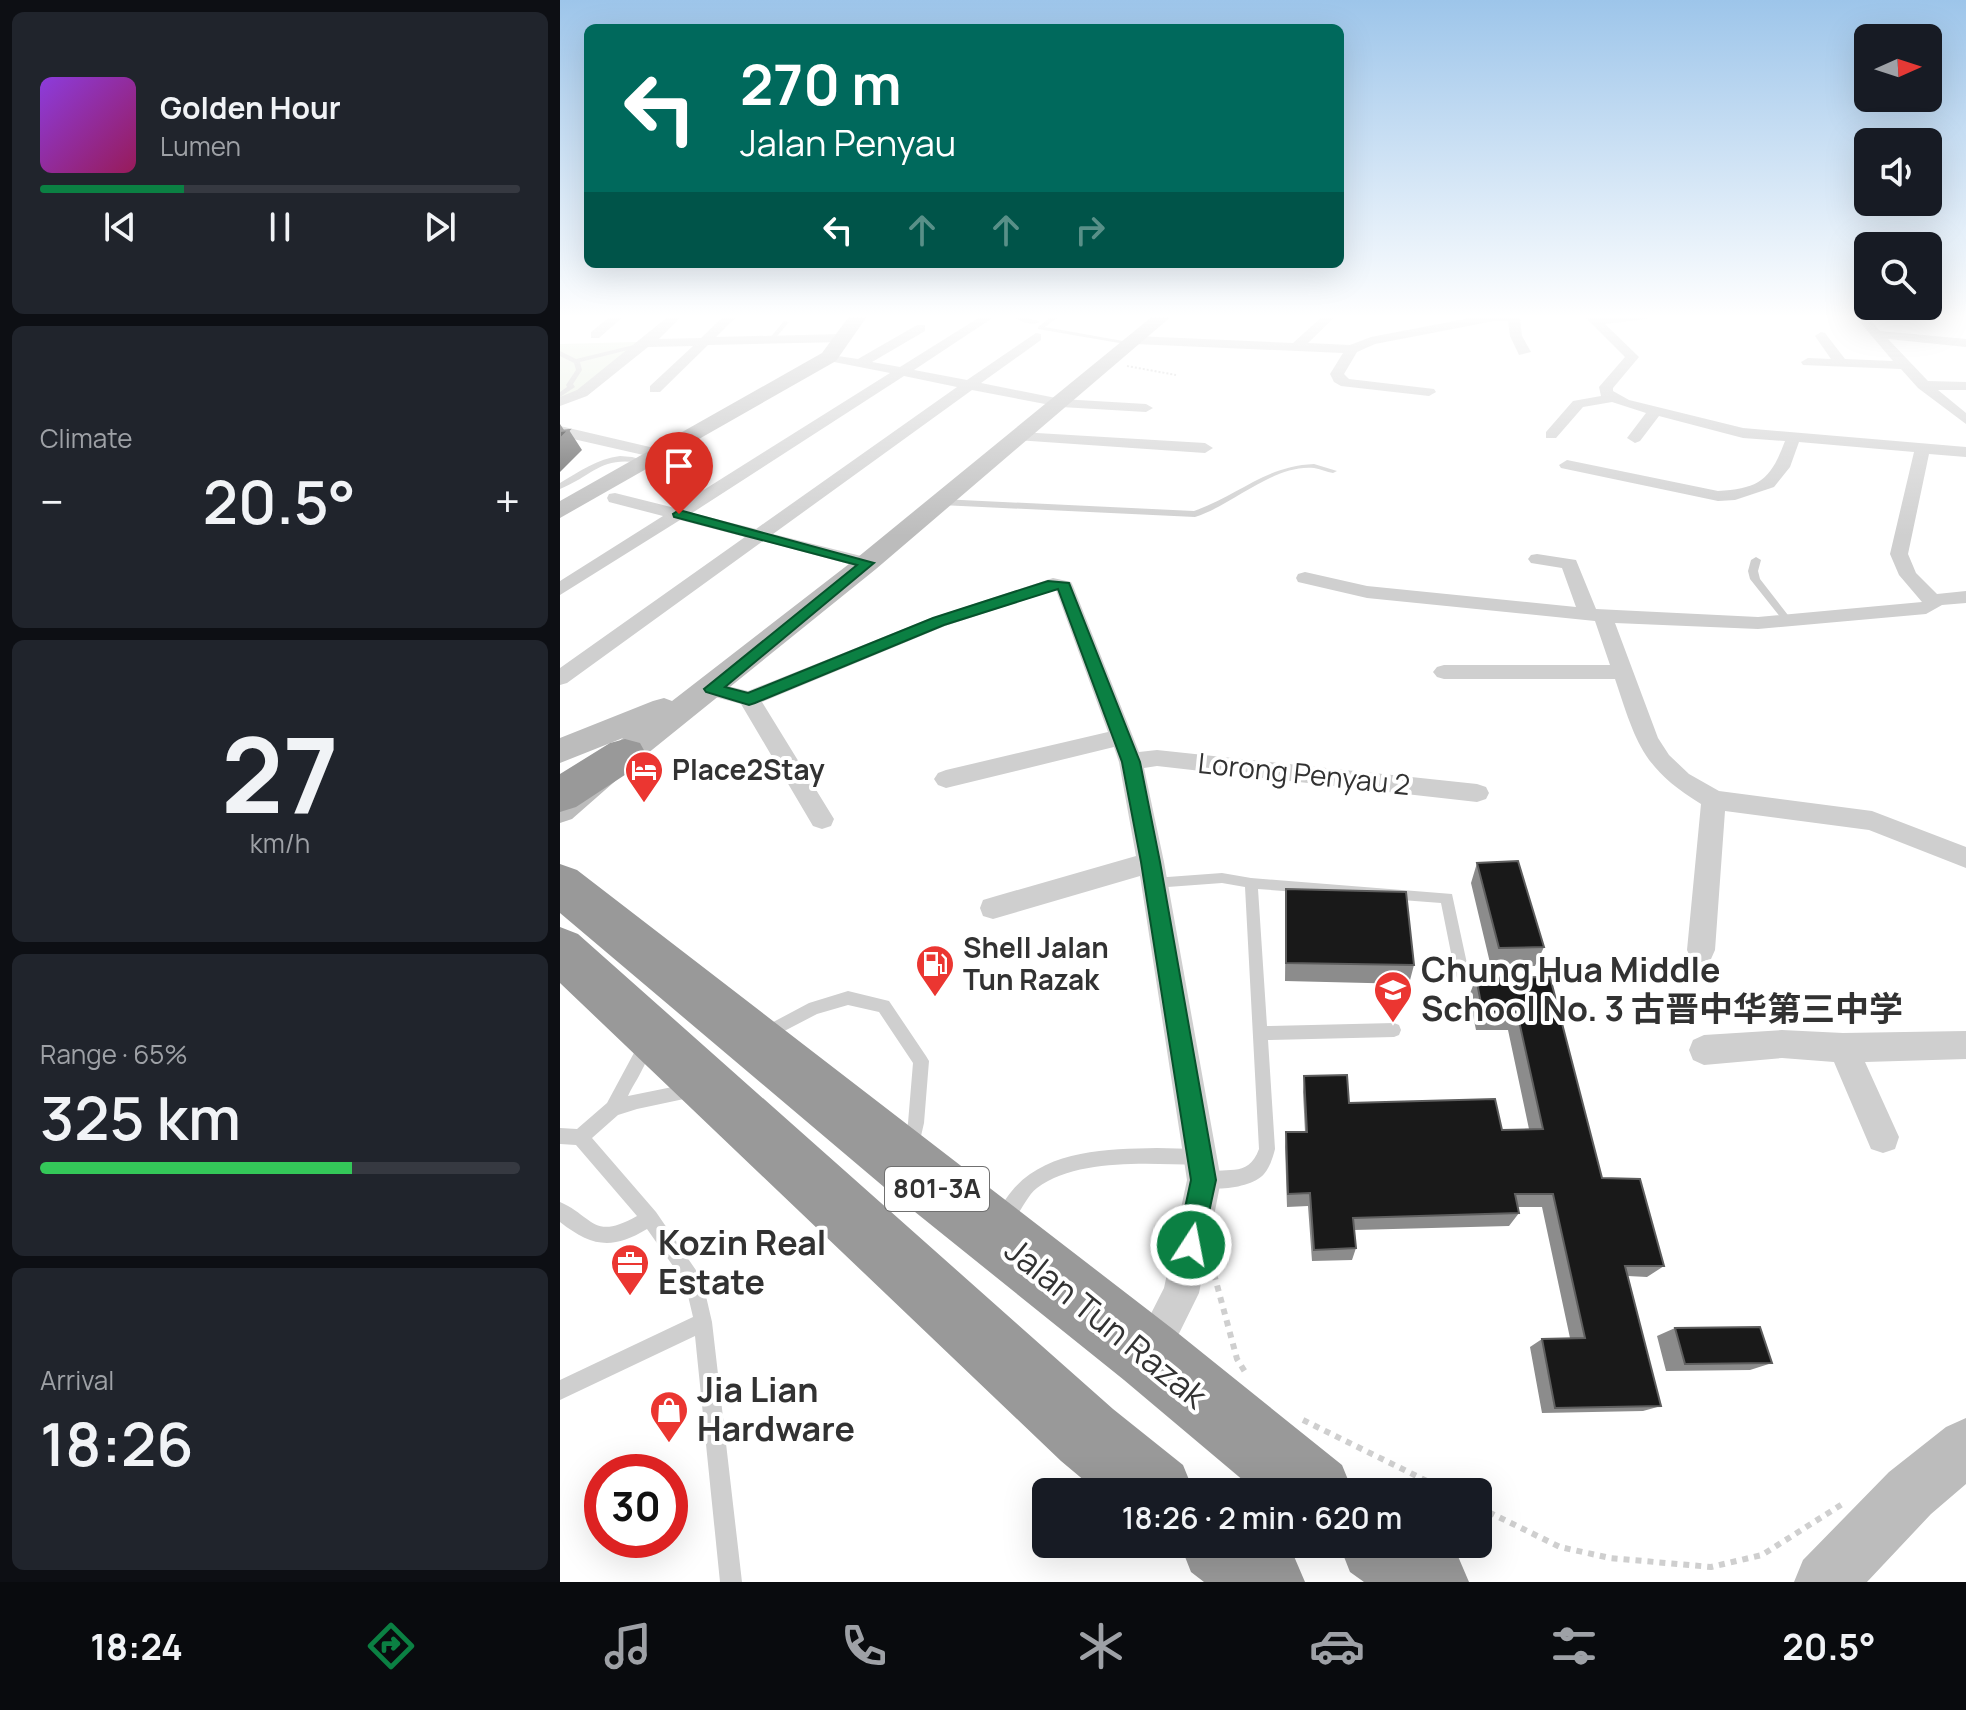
<!DOCTYPE html>
<html lang="en">
<head>
<meta charset="utf-8">
<style>
	:root { --surface:#171b24; --page:#20242c; --text:#f1f3f6; --muted:#9ea1a6; --line:#363941; --accent:#0b8043 }
	body { margin:0; font-family:Manrope,"Noto Sans SC",sans-serif; background:var(--page); color:var(--text); height:100vh; display:flex; flex-direction:column; font-size:30px; white-space:nowrap }
	* { box-sizing:border-box; margin:0 }
	p { font-size:26px; color:var(--muted) }
	.icon { flex:none; width:44px; height:44px; fill:none; stroke:currentColor; stroke-width:2; stroke-linecap:round; stroke-linejoin:round }
	.map { position:relative; flex:1; overflow:hidden }
	.details { display:flex; flex-direction:column; gap:12px; padding:12px; background:#0d0f14; width:560px }
	.details>* { flex:none }
	.guide { position:absolute; left:24px; top:24px; width:760px; height:244px; border-radius:12px; box-shadow:0 8px 32px #0002; background:#00695c; color:#fff; overflow:hidden }
	.needle { width:52px; rotate:87deg }
	.fabs { position:absolute; left:1294px; top:24px; display:grid; gap:16px }
	.fabs a { display:grid; place-items:center; width:88px; height:88px; border-radius:12px; background:var(--surface); box-shadow:0 8px 32px #0002; font-size:40px }
	.speed { position:absolute; left:24px; top:1454px; display:flex; gap:16px; font-size:40px; font-weight:700; text-align:center }
	.speed>* { display:grid; place-content:center; width:104px; height:104px; border-radius:50%; background:var(--surface); box-shadow:0 8px 32px #0002; line-height:1 }
	.speed .limit { border:12px solid #d22; background:#fff; color:#111 }
	.pin { position:absolute; display:grid; place-items:center; width:68px; height:68px; color:#fff; margin:-82px -34px; border-radius:50% 50% 50% 0; rotate:-45deg; box-shadow:0 0 8px #0007 }
	.pin .icon { rotate:45deg }
	.me { position:absolute; width:88px; margin:-44px; rotate:11deg; stroke-linejoin:round; filter:drop-shadow(0 0 6px #0008) }
	.turn { display:flex; align-items:center; gap:28px; height:168px; padding:0 24px; font-size:36px }
	.turn .icon { width:104px; height:104px; stroke-width:2.5 }
	.turn b { display:block; font-size:56px; line-height:68px }
	.lanes { display:flex; align-items:center; height:76px; padding:0 24px; background:#0003; justify-content:center; gap:40px; direction:ltr }
	.lanes .off { opacity:.35 }
	.big { font-size:60px; font-weight:600; line-height:1.1 }
	.details .widget { flex:1; display:flex; flex-direction:column; justify-content:center; gap:12px; min-width:0; padding:0 28px; border-radius:12px; background:var(--page) }
	.details .dial { align-items:center; gap:0 }
	.dial b { font-size:104px; line-height:1 }
	.song { display:flex; align-items:center; gap:24px }
	.cover { width:96px; height:96px; border-radius:12px; background:linear-gradient(135deg,hsl(270 70% 55%),hsl(330 70% 35%)) }
	.played { height:8px; border-radius:4px; background:linear-gradient(90deg,var(--accent) 30%,var(--line) 30%) }
	.keys { display:flex; justify-content:space-around; direction:ltr }
	.heat { display:flex; justify-content:space-between; align-items:center; font-size:44px; direction:ltr }
	.charge { height:12px; border-radius:6px; background:linear-gradient(90deg,#34c759 65%,var(--line) 0) }
	.trip { position:absolute; left:472px; top:1478px; width:460px; height:80px; border-radius:12px; background:var(--surface); box-shadow:0 8px 32px #0002; font-weight:600; line-height:80px; text-align:center }
	.tab-bar { display:flex; height:128px; justify-content:space-around; align-items:center; background:#090b0e; color:var(--muted) }
	.tab-bar .icon { width:56px; height:56px }
	.tab-bar .selected { color:var(--accent) }
	.tab-bar b { font-size:36px; color:var(--text) }
	main { display:flex; flex:1; min-height:0 }
	.map>svg:first-child { display:block }
	.green { fill:#e6eee0 }
	.lines { fill:none; stroke-linecap:round; stroke-linejoin:round }
	.path-far1 { stroke:#cfcfcf; stroke-width:2; stroke-dasharray:2 2; stroke-linecap:butt }
	.path { stroke:#cfcfcf; stroke-width:6; stroke-dasharray:6 6; stroke-linecap:butt }
	.lane { fill:#cfcfcf; fill-rule:evenodd }
	.street { fill:#cfcfcf; fill-rule:evenodd }
	.secondary { fill:#bcbcbc; fill-rule:evenodd }
	.highway { fill:#999; fill-rule:evenodd }
	.wall { fill:#8c8c8c }
	.shaded-wall { fill:#5e5e5e }
	.building { fill:#191919; stroke:#5e5e5e; stroke-width:2 }
	.route { fill:#0b8043; stroke:#07532c; stroke-width:2 }
	.labels { text-anchor:middle; stroke-width:8; stroke-linejoin:round; paint-order:stroke }
	.shield { fill:#fff; stroke:#707070; stroke-width:2 }
	.shield-label { font-size:26px; font-weight:bold; fill:#323232 }
	.poi-label { font-size:28px; font-weight:bold; fill:#323232; stroke:#fff; text-anchor:start }
	.street-label { font-size:28px; fill:#323232; stroke:#fff }
	.near-poi-label { font-size:34px; font-weight:bold; fill:#323232; stroke:#fff; text-anchor:start }
	.near-street-label { font-size:34px; fill:#323232; stroke:#fff }
</style>
</head>
<body>
<main>
<section class="details">
<div class="widget">
<div class="song"><i class="cover"></i><div><b>Golden Hour</b><p>Lumen</p></div></div>
<div class="played"></div>
<div class="keys"><svg class="icon" aria-label="previous" viewBox="0 0 24 24"><path d="M18 5L8 12l10 7zM5 5v14"/></svg><svg class="icon" aria-label="pause" viewBox="0 0 24 24"><path d="M8 5v14M16 5v14"/></svg><svg class="icon" aria-label="next" viewBox="0 0 24 24"><path d="M6 5l10 7-10 7zM19 5v14"/></svg></div>
</div>
<div class="widget"><p>Climate</p>
<div class="heat"><a>−</a><b class="big">20.5°</b><a>+</a></div>
</div>
<div class="widget dial"><b>27</b><p>km/h</p></div>
<div class="widget"><p>Range · 65%</p><b class="big">325 km</b><div class="charge"></div></div>
<div class="widget"><p>Arrival</p><b class="big">18:26</b></div>
</section>
<div class="map">
<svg width="1406" height="1582" viewBox="0 0 1406 1582">
	<rect width="100%" height="100%" fill="#fff"/>
	<!-- green -->
	<path class="green" d="M78,342L14,393L0,398V344Z"/>
	<g class="lines">
		<!-- path-far1 -->
		<path class="path-far1" d="M567,366L616,375"/>
		<!-- path -->
		<path class="path" d="M654,1274L677,1359L687,1375
			M743,1420L889,1492
			M918,1507L1000,1547L1050,1558L1151,1567L1202,1555L1284,1503"/>
		<!-- lane -->
		<path class="lane" d="M452,315C456,315 476,320 480,322C471,326 459,322 452,315Z
			M494,315H501L485,327L574,343L571,345L478,329V327Z
			M224,321L229,322L213,341H209V339Z
			M78,344L80,345V347L20,362L22,370L13,384L15,387L0,397V392L7,387L6,385L16,370L14,363L0,356V351L16,359Z
			M60,456L72,457L91,462L87,464C40,455 38,473 0,489V483C20,471 37,459 60,456Z
			M754,464L777,471L773,473C767,472 760,469 754,468C714,464 673,505 635,517L381,505L377,502L381,499L634,511C678,496 705,466 754,464Z
			M1196,557L1201,560L1198,571L1200,579L1231,619V623H1225L1190,579L1188,571L1191,560Z
			M662,873L691,878L892,894L909,973L907,978L902,979L897,978L895,973L881,903L698,889L707,1026L834,1023L839,1025L841,1030L839,1035L834,1037L708,1040L715,1149C713,1157 710,1167 704,1174C693,1187 657,1192 641,1186L639,1180L641,1174C664,1165 688,1180 699,1149L685,887L662,883L594,888L589,887L587,883L589,879L594,878Z
			M288,991L329,1001L366,1056L369,1061L364,1123L358,1149L352,1151L346,1149L344,1143L348,1123L353,1063L319,1012L288,1005L257,1014L207,1040L202,1038L200,1033L202,1028L249,1003Z
			M83,1036L88,1038C94,1057 76,1079 68,1096L132,1083L138,1086L140,1091L138,1096L77,1109L58,1115L32,1138L96,1212L142,1279L152,1322L182,1582H160L135,1336L0,1400V1380L133,1317L125,1283L87,1229C52,1250 32,1247 0,1222V1202C34,1217 33,1241 77,1216L16,1145L0,1144V1128L17,1129L47,1103L75,1051L78,1038Z
			M597,1148L637,1149L643,1151L645,1157L643,1163L637,1165C589,1164 518,1158 477,1188C464,1198 459,1220 445,1226L439,1223L436,1217C464,1151 535,1149 597,1148Z"/>
		<!-- street -->
		<path class="street" d="M52,315H65L39,338H31V332Z
			M110,315H123L99,339L141,338L165,315H178L156,337L283,334L289,338L283,342L148,345L100,392H90V386L133,346L88,347L27,396L0,406V397L17,390Z
			M423,315H437L354,370L407,380L476,333L481,334V340L421,383L501,399L586,404L593,408L586,412L501,407L412,390L213,534L313,559L316,563L313,567L307,569L203,541L7,683L0,685V668L185,537L120,520L0,595V581L103,516L49,502L47,498L49,494L55,493L115,508L330,373L264,360V354L298,359L357,325H365V331L312,362L340,367ZM344,376L397,387L196,529L132,513Z
			M764,315H777L748,343L790,345L811,337L926,315H956L960,318L962,336L971,352L959,355L950,336L948,321H934L815,344L797,352L784,374L789,379L874,389L876,392L869,396L781,386L774,382L770,374L783,353L575,344L569,340L575,336L733,343Z
			M1023,315H1092L1086,319L1045,324L1079,357L1053,388V391L1069,400L1183,428L1406,447V457L1369,454L1348,554L1356,573L1377,594L1406,591V603L1382,605L1366,614L1198,629L1055,623L1098,738L1109,755L1129,774L1159,791L1312,811L1406,847V868L1309,830L1165,811L1155,950L1151,959L1141,962L1131,959L1127,950L1141,804C1082,768 1076,742 1055,679H884L877,677L873,672L877,667L884,665H1050L1035,621L807,598L738,582L736,578L738,574L745,572L807,586L1016,607L1002,568L971,563L968,559L971,555L977,554L1016,560L1036,609L1198,617L1362,602L1339,575L1330,554L1354,452L1239,442L1230,467L1214,487L1175,500L1158,501L1001,468L999,465L1007,460L1158,491C1199,488 1210,481 1225,441L1183,438L1099,416L1080,441L1075,443L1067,438L1086,413L1052,402L1023,407L996,438H986V432L1013,401L1041,396L1039,387L1065,357Z
			M1294,315H1306L1320,331L1406,339V347L1328,339L1368,381L1406,382V390H1378L1406,413V424L1358,388L1341,369L1243,365L1241,362L1248,358L1271,359L1255,336L1261,332L1265,333L1285,359L1333,361Z
			M0,426L107,451L109,454L101,459L0,436Z
			M460,432L645,443L653,448L645,453L455,440L452,437Z
			M493,578L511,582L513,586L579,752L597,750L917,784L926,787L929,793L926,799L917,802L597,766L584,768L604,862L661,1180L639,1293L603,1366L590,1372L577,1366L571,1353L604,1288L627,1180L580,876L433,919L423,916L420,908L423,900L433,897L576,856L559,762L554,747L386,788L378,785L374,779L378,773L386,770L548,732L496,590L385,626L202,702L274,819L271,826L262,829L253,826L181,704L144,694L141,689L144,684L152,682L188,691L371,618Z
			M1222,1030L1283,1033L1406,1031V1059L1305,1062L1339,1137L1335,1149L1323,1153L1311,1149L1274,1062L1222,1058L1144,1065L1133,1060L1129,1050L1133,1040L1144,1035Z"/>
		<!-- secondary -->
		<path class="secondary" d="M290,315H308L276,361L0,518V501L262,353Z
			M594,315H613L316,569L77,762L12,819L0,823V790L63,738L0,763V738L93,701L104,698L112,701L298,557Z
			M1406,1418V1484L1371,1514L1307,1582H1234L1243,1560L1329,1472L1386,1427Z"/>
		<!-- highway -->
		<path class="highway" d="M65,739L80,743L86,754L80,765L16,807L0,812V774L50,743Z
			M0,864L17,870L614,1330L782,1465L793,1492H697L564,1380L324,1187L0,913Z
			M0,927L18,934L553,1409L623,1465L634,1492H538L501,1461L0,983Z
			M620,1544H721L733,1554L745,1582H644L631,1572Z
			M779,1544H884L897,1554L909,1582H804L790,1572Z"/>
	</g>
	<!-- wall -->
	<path class="wall" d="M917,863L984,947L975,966L931,967L911,883Z
		M726,889L854,965L849,984L725,981Z
		M990,977L1042,1178L1104,1266L1087,1277L1068,1276L1101,1406L1083,1411L982,1413L970,1347L982,1339L1010,1338L982,1207H958L959,1213L949,1226L794,1230L796,1248L792,1260L752,1261L748,1206L727,1207L725,1147L726,1132H745L743,1092L744,1076L789,1103L942,1130L969,1129L948,1030H916L909,996L916,978Z
		M1115,1328L1212,1363L1190,1370L1106,1371L1097,1336Z"/>
	<!-- shaded-wall -->
	<path class="shaded-wall" d="M0,424L6,433L9,430L22,450L0,472Z"/>
	<!-- building -->
	<path class="building" d="M9,430L0,439V431Z
		M958,861L984,947L939,948L917,863Z
		M726,889L846,892L854,965L726,963Z
		M990,977L1042,1178L1080,1179L1104,1266H1065L1101,1406L995,1408L982,1339L1025,1338L993,1194H955L959,1213L793,1218L796,1248L754,1250L750,1193L728,1194L726,1132H747L744,1076L787,1075L789,1103L935,1099L942,1130L983,1129L957,1012L923,1013L916,978Z
		M1200,1327L1212,1363L1125,1364L1115,1328Z"/>
	<!-- sky -->
	<linearGradient id="sky" x2="0" y2="1"><stop stop-color="#9dc5ea"/><stop offset="0.59" stop-color="#fff"/><stop offset="1" stop-color="#fff" stop-opacity="0"/></linearGradient>
	<rect width="1406" height="536" fill="url(#sky)"/>
	<!-- route -->
	<path class="route" d="M119,510L314,563L165,687L188,693L373,618L488,581L509,583L580,762L600,862L656,1180L640,1254L631,1258L621,1254L617,1245L631,1180L581,862L562,762L498,589L384,625L195,703L189,705L146,692L144,689L297,565L114,517L113,514Z"/>
	<!-- icons -->
	<defs>
		<symbol id="hotel-pin" viewBox="-11 -11 22 30"><path d="M0 17L-7.5 6A9.5 9.5 0 1 1 7.5 6Z" fill="#eb3631" stroke="#fff"/><path d="M-6-4.5h1.5V1H6V5H4.5V3h-9V5H-6ZM-4 0a1.8 1.8 0 1 1 3.6 0ZM.5 0V-2.5h3Q6-2.5 6 0Z" fill="#fff"/></symbol>
		<symbol id="fuel-pin" viewBox="-11 -11 22 30"><path d="M0 17L-7.5 6A9.5 9.5 0 1 1 7.5 6Z" fill="#eb3631" stroke="#fff"/><path d="M-5.5-6h7V0h2V4h1.3V-2.5L3-4.5l.8-.8L6-3V5H2.5V1h-1V6h-7ZM-4.2-4.7v3.2H.2V-4.7Z" fill="#fff"/></symbol>
		<symbol id="school-pin" viewBox="-11 -11 22 30"><path d="M0 17L-7.5 6A9.5 9.5 0 1 1 7.5 6Z" fill="#eb3631" stroke="#fff"/><path d="M0-5L7-2L0 1L-7-2ZM-4 1L0 2.5L4 1V4Q0 6-4 4Z" fill="#fff"/></symbol>
		<symbol id="office-pin" viewBox="-11 -11 22 30"><path d="M0 17L-7.5 6A9.5 9.5 0 1 1 7.5 6Z" fill="#eb3631" stroke="#fff"/><path d="M-6-3h4V-5.5h4V-3h4V5H-6ZM-1-4.5V-3h2v-1.5ZM-6 0V1H6V0Z" fill="#fff"/></symbol>
		<symbol id="shop-pin" viewBox="-11 -11 22 30"><path d="M0 17L-7.5 6A9.5 9.5 0 1 1 7.5 6Z" fill="#eb3631" stroke="#fff"/><path d="M-5-2.5h2.3a2.7 3.5 0 0 1 5.4 0H5L5.5 6h-11ZM-1.5-2.5h3a1.5 2.3 0 0 0-3 0Z" fill="#fff"/></symbol>
	</defs>
	<g fill-rule="evenodd">
		<use href="#hotel-pin" x="62" y="748" width="44" height="60"/>
		<use href="#fuel-pin" x="353" y="942" width="44" height="60"/>
		<use href="#school-pin" x="811" y="968" width="44" height="60"/>
		<use href="#office-pin" x="48" y="1241" width="44" height="60"/>
		<use href="#shop-pin" x="87" y="1388" width="44" height="60"/>
	</g>
	<g class="labels">
		<!-- shield labels -->
		<rect class="shield" x="325" y="1167" width="104" height="44" rx="6"/>
		<g class="shield-label">
			<text x="377" y="1198">801-3A</text>
		</g>
		<!-- poi labels -->
		<g class="poi-label">
			<text x="112" y="780">Place2Stay</text>
			<text x="403" y="958">Shell Jalan<tspan x="403" dy="32">Tun Razak</tspan></text>
		</g>
		<!-- street labels -->
		<g class="street-label">
			<text transform="translate(744 774) rotate(6)" y="10">Lorong Penyau 2</text>
		</g>
		<!-- near-poi labels -->
		<g class="near-poi-label">
			<text x="861" y="982">Chung Hua Middle<tspan x="861" dy="39">School No. 3 古晋中华第三中学</tspan></text>
			<text x="98" y="1255">Kozin Real<tspan x="98" dy="39">Estate</tspan></text>
			<text x="137" y="1402">Jia Lian<tspan x="137" dy="39">Hardware</tspan></text>
		</g>
		<!-- near-street labels -->
		<g class="near-street-label">
			<text transform="translate(546 1323) rotate(39)" y="12">Jalan Tun Razak</text>
		</g>
	</g>
</svg>
<div class="fabs">
<a><svg class="needle" viewBox="-14 -14 28 28"><path d="M0-13l5 13h-10z" fill="#e53935"/><path d="M0 13l5-13h-10z" fill="#9ea1a6"/></svg></a>
<a><svg class="icon" aria-label="sound" viewBox="0 0 24 24"><path d="M4 9h4l5-4v14l-5-4H4zM17 9q2 3 0 6"/></svg></a>
<a><svg class="icon" aria-label="search" viewBox="0 0 24 24"><circle cx="10" cy="10" r="6"/><path d="M15 15l6 6"/></svg></a>
</div>
<div class="speed"><div class="limit">30</div></div>
<div class="pin" style="left:119px;top:514px;background:#d93025"><svg class="icon" aria-label="arrive" viewBox="0 0 24 24"><path d="M6 21V4h12l-3 4 3 4H6"/></svg></div>
<svg class="me" style="left:631px;top:1245px" viewBox="-20 -20 40 40"><circle r="17" fill="#0b8043" stroke="#fff" stroke-width="3"/><path d="M0-11L8 9 0 5-8 9z" fill="#fff"/></svg>
<div class="trip">18:26 · 2 min · 620 m</div>
<div class="guide">
<div class="turn"><svg class="icon" aria-label="left" viewBox="0 0 24 24"><path d="M17 20v-9H6M10 6l-5 5 5 5"/></svg><div><b>270 m</b>Jalan Penyau</div></div>
<div class="lanes"><svg class="icon" aria-label="left" viewBox="0 0 24 24"><path d="M17 20v-9H6M10 6l-5 5 5 5"/></svg><svg class="icon off" aria-label="ahead" viewBox="0 0 24 24"><path d="M12 20V5M6 11l6-6 6 6"/></svg><svg class="icon off" aria-label="ahead" viewBox="0 0 24 24"><path d="M12 20V5M6 11l6-6 6 6"/></svg><svg class="icon off" aria-label="right" viewBox="0 0 24 24"><path d="M7 20v-9h11M14 6l5 5-5 5"/></svg></div>
</div>
</div>
</main>
<nav class="tab-bar">
<b>18:24</b>
<svg class="icon selected" aria-label="directions" viewBox="0 0 24 24"><path d="M12 3l9 9-9 9-9-9zM9 14v-3h6M13 9l2 2-2 2"/></svg>
<svg class="icon" aria-label="music" viewBox="0 0 24 24"><path d="M9 18V5l10-2v13"/><circle cx="6" cy="18" r="3"/><circle cx="16" cy="16" r="3"/></svg>
<svg class="icon" aria-label="phone" viewBox="0 0 24 24"><path d="M5 4h4l2 5-3 2q2 4 5 5l2-3 5 2v4C11 20 4 13 5 4z"/></svg>
<svg class="icon" aria-label="climate" viewBox="0 0 24 24"><path d="M12 3v18M4 7l16 10M4 17L20 7"/></svg>
<svg class="icon" aria-label="car" viewBox="0 0 24 24"><path d="M5 17H2v-5l4-1 3-4h7l3 4 3 1v5h-3M9 17h6M6 11h13"/><circle cx="7" cy="17" r="2"/><circle cx="17" cy="17" r="2"/></svg>
<svg class="icon" aria-label="filters" viewBox="0 0 24 24"><path d="M4 7h16M4 17h16"/><circle cx="9" cy="7" r="2"/><circle cx="15" cy="17" r="2"/></svg>
<b>20.5°</b>
</nav>
</body>
</html>
